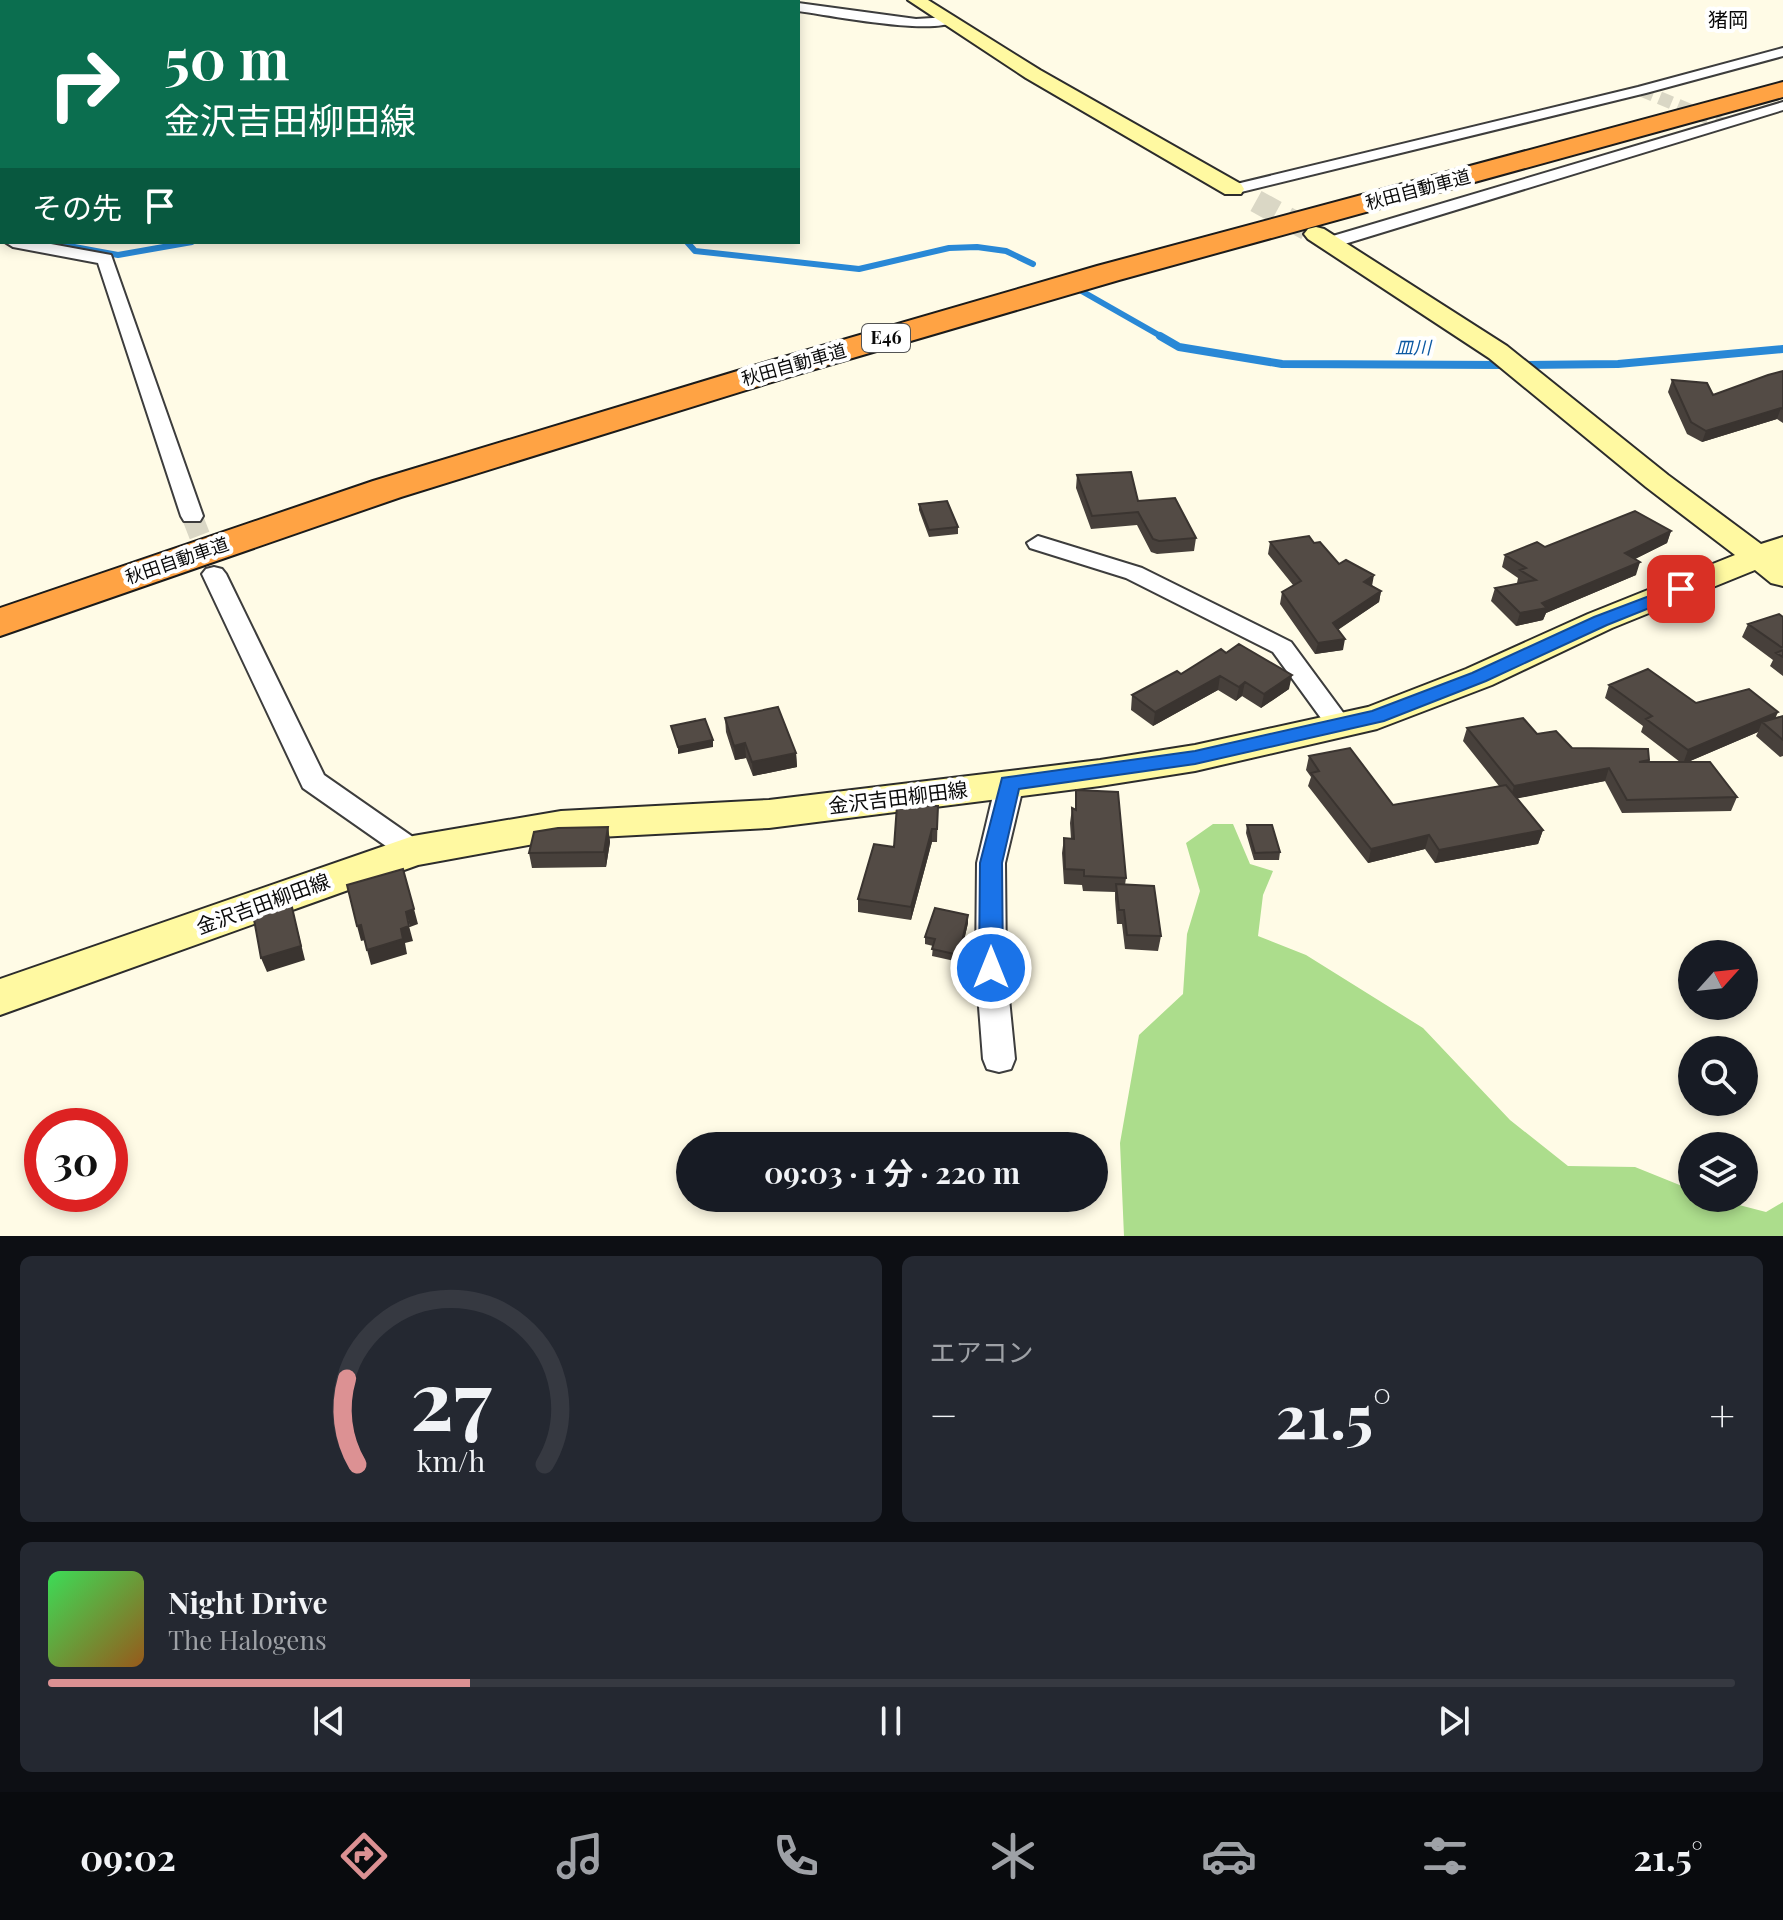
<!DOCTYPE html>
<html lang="ja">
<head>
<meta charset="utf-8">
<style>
	:root { --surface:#171b24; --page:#242831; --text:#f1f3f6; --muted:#9ea1a6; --line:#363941; --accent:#dc9193 }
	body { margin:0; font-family:"Playfair Display","Noto Sans JP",serif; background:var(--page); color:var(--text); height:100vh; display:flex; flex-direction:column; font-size:30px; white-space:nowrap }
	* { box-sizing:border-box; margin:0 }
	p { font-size:26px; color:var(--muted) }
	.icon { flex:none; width:44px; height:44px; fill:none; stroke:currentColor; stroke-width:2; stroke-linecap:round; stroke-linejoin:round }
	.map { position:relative; height:1236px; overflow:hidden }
	.side { display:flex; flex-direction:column; gap:20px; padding:20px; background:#0d0f14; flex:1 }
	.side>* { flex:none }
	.guide { position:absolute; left:0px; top:0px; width:800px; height:244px; box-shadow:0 4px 12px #0003; background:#0b6e4f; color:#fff; overflow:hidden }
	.needle { width:52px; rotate:63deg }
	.controls { position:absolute; left:1678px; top:940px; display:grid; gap:16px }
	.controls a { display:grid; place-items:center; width:80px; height:80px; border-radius:50%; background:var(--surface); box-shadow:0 4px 12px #0003; font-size:40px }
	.speed { position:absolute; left:24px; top:1108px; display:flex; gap:16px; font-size:40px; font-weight:700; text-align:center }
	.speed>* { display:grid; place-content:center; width:104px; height:104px; border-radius:50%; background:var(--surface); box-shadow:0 4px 12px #0003; line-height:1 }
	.speed .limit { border:12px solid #d22; background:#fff; color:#111 }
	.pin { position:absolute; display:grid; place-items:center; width:68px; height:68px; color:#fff; margin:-34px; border-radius:16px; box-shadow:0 4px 12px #0006 }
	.me { position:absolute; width:88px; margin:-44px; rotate:0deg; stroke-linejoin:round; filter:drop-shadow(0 0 6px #0008) }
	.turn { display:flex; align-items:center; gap:28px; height:168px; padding:0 32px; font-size:36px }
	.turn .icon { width:104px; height:104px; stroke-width:2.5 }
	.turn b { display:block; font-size:56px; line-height:68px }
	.then { display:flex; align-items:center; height:76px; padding:0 32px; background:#0003; gap:16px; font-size:30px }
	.big { font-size:60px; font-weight:700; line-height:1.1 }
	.side .tile { flex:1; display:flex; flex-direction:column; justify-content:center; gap:12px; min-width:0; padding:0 28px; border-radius:12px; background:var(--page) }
	.side .dial { align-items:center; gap:0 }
	.dial svg { height:208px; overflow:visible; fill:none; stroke:var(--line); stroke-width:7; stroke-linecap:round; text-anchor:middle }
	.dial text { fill:var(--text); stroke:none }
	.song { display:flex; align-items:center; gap:24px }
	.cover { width:96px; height:96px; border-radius:12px; background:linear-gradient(135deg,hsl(130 70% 55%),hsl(30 70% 35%)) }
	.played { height:8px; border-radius:4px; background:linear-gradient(90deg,var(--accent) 25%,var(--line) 25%) }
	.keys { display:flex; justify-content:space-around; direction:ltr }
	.heat { display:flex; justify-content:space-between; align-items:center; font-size:44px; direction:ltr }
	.side .tiles { flex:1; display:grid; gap:20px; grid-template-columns:1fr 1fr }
	.tile:last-child { grid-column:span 2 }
	.trip { position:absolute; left:676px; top:1132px; width:432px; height:80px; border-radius:40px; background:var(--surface); box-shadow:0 4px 12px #0003; font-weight:700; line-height:80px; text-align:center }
	.tabs { display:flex; height:128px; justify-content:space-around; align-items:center; background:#090b0e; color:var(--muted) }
	.tabs .icon { width:56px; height:56px }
	.tabs .selected { color:var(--accent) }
	.tabs b { font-size:36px; color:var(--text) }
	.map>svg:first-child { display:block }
	.forest { fill:#acdd8c }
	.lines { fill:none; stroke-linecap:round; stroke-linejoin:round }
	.stream-far1 { stroke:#2988d6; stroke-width:6 }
	.stream { stroke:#2988d6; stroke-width:8 }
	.street-tunnel-far1 { stroke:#dad7c5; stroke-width:13; stroke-dasharray:13 7; stroke-linecap:butt }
	.street-tunnel { stroke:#dad7c5; stroke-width:21; stroke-dasharray:21 10; stroke-linecap:butt }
	.secondary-tunnel { stroke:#dad7c5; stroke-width:23; stroke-dasharray:23 12; stroke-linecap:butt }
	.street-casing { stroke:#3d3d3d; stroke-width:4 }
	.secondary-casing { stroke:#2c2c2c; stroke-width:4 }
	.highway-casing { stroke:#1b1b1b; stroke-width:4 }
	.street { fill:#fff; fill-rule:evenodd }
	.secondary { fill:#fff9a1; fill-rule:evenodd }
	.highway { fill:#ffa344; fill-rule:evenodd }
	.wall { fill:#47403b }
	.shaded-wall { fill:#3a3430 }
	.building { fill:#534b45; stroke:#3a3430; stroke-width:2 }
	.route { fill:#1a73e8; stroke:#114b97; stroke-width:2 }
	.labels { text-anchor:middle; stroke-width:8; stroke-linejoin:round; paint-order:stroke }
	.far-street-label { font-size:18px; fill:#0a0a0a; stroke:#fff }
	.shield { fill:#fff; stroke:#545454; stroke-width:2 }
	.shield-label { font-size:18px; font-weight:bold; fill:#0a0a0a }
	.far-water-label { font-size:18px; font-style:italic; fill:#0c59a2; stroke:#fff }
	.far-quarter-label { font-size:20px; fill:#0a0a0a; stroke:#fff }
	.street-label { font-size:20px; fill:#0a0a0a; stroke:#fff }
</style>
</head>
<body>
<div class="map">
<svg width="1783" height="1236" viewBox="0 0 1783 1236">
	<rect width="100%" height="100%" fill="#fffbe6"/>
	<!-- forest -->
	<path class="forest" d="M1213,824H1233L1250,864L1273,871L1263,895L1258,936L1306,955L1423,1028L1510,1120L1568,1166L1635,1167L1692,1190V1198H1712L1766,1212L1783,1202V1236H1124L1120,1143L1139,1035L1183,994L1187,934L1200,891L1186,843Z"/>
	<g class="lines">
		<!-- stream-far1 -->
		<path class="stream-far1" d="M47,242L118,255L192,242
			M687,242L695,251L859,269L949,248L977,247L1006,251L1033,264
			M1071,285L1164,338"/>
		<!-- stream -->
		<path class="stream" d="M1160,336L1179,347L1282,364L1506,365
			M1521,365L1618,364L1783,349"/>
		<!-- street-tunnel-far1 -->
		<path class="street-tunnel-far1" d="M1641,90L1723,124"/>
		<!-- street-tunnel -->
		<path class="street-tunnel" d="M192,516L214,573"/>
		<!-- secondary-tunnel -->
		<path class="secondary-tunnel" d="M1256,201L1316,234"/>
		<defs>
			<path id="street" d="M739,0H765L766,2H741Z
				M798,3L916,19L949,17L955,21C933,36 829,15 798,11Z
				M1783,48V56L1646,93L1233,194L1225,189L1228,186L1638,87Z
				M1783,102V110L1338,246L1332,247L1324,242L1326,238Z
				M5,242H40L111,255L203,516L200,521H184L181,516L98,263L13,247Z
				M1038,536L1142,568L1291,642L1353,726L1349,732L1340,735L1331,732L1273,652L1126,578L1030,548L1027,543Z
				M214,567L222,569L226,574L324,775L423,844L427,851L423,858L413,861L403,858L303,788L202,574L206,569Z
				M1010,774L1020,776L1024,783L1005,863L1006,968L1015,1059L1011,1069L999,1072L987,1069L983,1059L976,968L977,863L996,783L1000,776Z"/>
			<path id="secondary" d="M908,0H928L1040,70L1241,184L1244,189L1241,194H1225L1026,78Z
				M1316,227L1324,229L1507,346L1668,475L1761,544L1783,537V586L1771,583L1755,570L1612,628L1492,685L1377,729L1195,771L1100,786L769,828L561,839L418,865L0,1015V979L413,836L561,811L769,800L1100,760L1195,745L1368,707L1466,669L1588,614L1735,555L1646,487L1489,358L1308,239L1304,234L1308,229Z"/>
			<path id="highway" d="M1783,82V97L1119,280L791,376L401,497L0,636V608L373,481L767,362L1097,266Z"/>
		</defs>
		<!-- street casing -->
		<use href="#street" class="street-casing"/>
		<!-- secondary casing -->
		<use href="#secondary" class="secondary-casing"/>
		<!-- highway casing -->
		<use href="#highway" class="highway-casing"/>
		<!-- street -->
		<use href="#street" class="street"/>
		<!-- secondary -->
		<use href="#secondary" class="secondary"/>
		<!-- highway -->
		<use href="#highway" class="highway"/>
	</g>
	<!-- wall -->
	<path class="wall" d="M1783,371V423L1777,419L1702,442L1687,434L1668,392L1672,380L1713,395Z
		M1077,475L1138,501L1196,538L1194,551L1157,554L1151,552L1137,525L1091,529L1076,488Z
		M919,504L958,527V534L929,537L919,510Z
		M1671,531L1667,543L1635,559L1636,575L1546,613L1543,620L1516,626L1491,601L1495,588L1518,584L1517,583L1518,578L1502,567L1505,555Z
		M1270,542L1314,543L1339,564L1381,591L1379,602L1338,630L1343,650L1315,654L1280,604L1282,592L1293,585L1268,554Z
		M1783,617V676L1770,666L1773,660L1742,637L1748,624Z
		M1221,649L1289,689L1261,708L1242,696L1236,701L1218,690L1153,726L1131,710L1132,695L1181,674Z
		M1609,685L1775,718L1783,716V756L1780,757L1756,736L1758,732L1688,762L1737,797L1731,811L1622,813L1605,781L1517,798L1543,830L1538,844L1435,863L1425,849L1368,863L1308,786L1311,777L1306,770L1309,756L1393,805L1499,786L1463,741L1467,728L1537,734L1572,748L1649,762H1680L1641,732L1643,726L1605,698Z
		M725,718L796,753L797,767L753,776L746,758L735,760L726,732Z
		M1076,790L1126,878L1125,885L1161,936L1158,951L1125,949L1122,924H1117L1115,899V892L1083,891L1082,885L1064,884L1062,853L1064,838L1071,839L1070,823L1072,808L1075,809Z
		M938,806L937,842H932L911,920L858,912V899L894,847Z
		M1247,825L1280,852L1279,860H1254L1246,833Z
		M608,827L610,842L606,867L532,868L529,853Z
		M968,915V923L959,962L932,956L933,946L925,944V937Z"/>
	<!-- shaded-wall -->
	<path class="shaded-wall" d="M1781,408L1777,419L1702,442L1706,431Z
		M1671,531L1667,543L1621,566L1625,553Z
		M1640,562L1636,575L1546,613L1543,620L1516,626L1520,613Z
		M1374,575L1372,586L1364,582Z
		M1381,591L1379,602L1331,634L1333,623Z
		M1345,639L1343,650L1315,654L1318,643Z
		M1292,675L1289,689L1261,708L1264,694Z
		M1220,676L1218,690L1153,726L1155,712Z
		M1245,682L1242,696L1236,701L1239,687Z
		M1778,712L1772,726L1762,722L1758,732L1683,764L1688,750Z
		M713,740V747L678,754V747Z
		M745,743L746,758L735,760L734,746Z
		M796,753L797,767L753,776L752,762Z
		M1609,768L1605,781L1510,800L1514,786Z
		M608,827L610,842L606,867L604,852Z
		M932,829V842L911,920V907Z
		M1543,830L1538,844L1435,863L1439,850Z
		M1429,835L1425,849L1368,863L1371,849Z
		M291,903L305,960L267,972L261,958Z
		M414,909L418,924L410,927L406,912Z
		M968,915V923L959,962V955Z
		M361,925L365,940L361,941L357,926Z
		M409,926L413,941L405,943L407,954L371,965L367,950L401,929Z"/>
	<!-- building -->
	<path class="building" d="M1783,371V409L1781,408L1706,431L1691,422L1672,380L1707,383L1713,395L1768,375Z
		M1131,472L1138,501L1175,498L1196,538L1159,541L1153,539L1138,512L1092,516L1077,475Z
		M947,501L958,527L929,530L919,504Z
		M1635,511L1671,531L1625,553L1640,562L1542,603L1547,608L1520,613L1495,588L1536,580L1520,570L1526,568L1505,555L1537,542L1545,547Z
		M1309,536L1314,543L1320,542L1339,564L1346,560L1374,575L1364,582L1381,591L1333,623L1345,639L1318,643L1282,592L1301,581L1270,542Z
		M1779,614L1783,617V647H1781L1748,624Z
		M1239,644L1292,675L1264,694L1245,682L1239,687L1220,676L1155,712L1132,695L1177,671L1181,674L1221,649L1226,653Z
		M1783,650V657L1776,653Z
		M1648,669L1696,703L1749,689L1778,712L1688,750L1646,719L1652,716L1609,685Z
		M778,707L796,753L752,762L745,743L734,746L725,718Z
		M1783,716V740L1762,722Z
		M1523,718L1537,734L1556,731L1572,748L1648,749L1649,760L1639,762H1710L1737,797L1627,800L1609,768L1514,786L1467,728Z
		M705,719L713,740L678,747L671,726Z
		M1350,748L1393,805L1506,785L1543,830L1439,850L1429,835L1371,849L1311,773L1319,771L1309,756Z
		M1076,790L1118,792L1126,878L1084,876V870L1065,869L1064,838L1074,839L1072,808L1076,810Z
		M897,805L938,806L937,829H932L911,907L858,899L874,844L894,847Z
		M1247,825H1272L1280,852L1255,853Z
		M608,827L604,852L529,853L534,832L558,828Z
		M403,869L414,909L406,912L409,926L401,929L403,939L367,950L361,925L357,926L347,885Z
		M1116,884L1154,886L1161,936L1127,935L1124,910H1119Z
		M291,903L301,946L261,958L253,914Z
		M935,908L968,915L959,955L932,949L935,939L925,937Z"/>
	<!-- route -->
	<path class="route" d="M1681,584L1687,585L1690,589L1687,593L1607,625L1486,681L1384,721L1195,764L1019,789L1002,863L1003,968L999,974L991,977L983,974L979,968L980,863L1002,778L1195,751L1372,711L1472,673L1594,617Z"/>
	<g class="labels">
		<!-- far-street labels -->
		<g class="far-street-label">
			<text transform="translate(1418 190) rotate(-15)" y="6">秋田自動車道</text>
			<text transform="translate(794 365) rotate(-16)" y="6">秋田自動車道</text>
			<text transform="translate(177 561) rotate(-19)" y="6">秋田自動車道</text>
		</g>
		<!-- shield labels -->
		<rect class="shield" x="862" y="324" width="48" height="28" rx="6"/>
		<g class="shield-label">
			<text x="886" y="344">E46</text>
		</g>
		<!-- far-water labels -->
		<g class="far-water-label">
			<text x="1413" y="354">皿川</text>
		</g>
		<!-- far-quarter labels -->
		<g class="far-quarter-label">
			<text x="1728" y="27">猪岡</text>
		</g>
		<!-- street labels -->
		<g class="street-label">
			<text transform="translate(898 798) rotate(-7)" y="7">金沢吉田柳田線</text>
			<text transform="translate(263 904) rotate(-20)" y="7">金沢吉田柳田線</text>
		</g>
	</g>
</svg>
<div class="controls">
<a><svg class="needle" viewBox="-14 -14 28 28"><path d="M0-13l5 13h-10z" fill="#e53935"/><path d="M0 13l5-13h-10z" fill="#9ea1a6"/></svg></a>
<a><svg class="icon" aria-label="search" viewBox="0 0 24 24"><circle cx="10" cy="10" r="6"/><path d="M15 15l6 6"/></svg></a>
<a><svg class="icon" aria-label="layers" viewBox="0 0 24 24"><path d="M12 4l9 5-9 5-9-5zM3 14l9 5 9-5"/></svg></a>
</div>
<div class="speed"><div class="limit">30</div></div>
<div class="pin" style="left:1681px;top:589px;background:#d93025"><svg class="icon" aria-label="arrive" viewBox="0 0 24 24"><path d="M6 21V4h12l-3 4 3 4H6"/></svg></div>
<svg class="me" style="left:991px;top:968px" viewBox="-20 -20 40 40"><circle r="17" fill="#1a73e8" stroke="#fff" stroke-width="3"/><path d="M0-11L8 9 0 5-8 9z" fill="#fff"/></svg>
<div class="trip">09:03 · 1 分 · 220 m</div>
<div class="guide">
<div class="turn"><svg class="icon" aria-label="right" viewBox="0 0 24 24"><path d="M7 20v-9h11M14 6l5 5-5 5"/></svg><div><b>50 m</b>金沢吉田柳田線</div></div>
<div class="then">その先<svg class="icon" aria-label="arrive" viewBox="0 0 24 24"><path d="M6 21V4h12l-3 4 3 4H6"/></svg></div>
</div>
</div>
<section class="side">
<div class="tiles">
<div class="tile dial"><svg viewBox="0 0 100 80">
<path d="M14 69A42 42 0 1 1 86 69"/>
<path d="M14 69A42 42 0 0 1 10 36" stroke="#dc9193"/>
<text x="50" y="56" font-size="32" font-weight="700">27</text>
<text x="50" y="72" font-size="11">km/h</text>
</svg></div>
<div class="tile"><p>エアコン</p>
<div class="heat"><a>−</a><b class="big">21.5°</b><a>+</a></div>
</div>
<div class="tile">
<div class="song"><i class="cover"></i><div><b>Night Drive</b><p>The Halogens</p></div></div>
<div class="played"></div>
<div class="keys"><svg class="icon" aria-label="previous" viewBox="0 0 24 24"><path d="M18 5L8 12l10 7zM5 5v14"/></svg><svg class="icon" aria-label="pause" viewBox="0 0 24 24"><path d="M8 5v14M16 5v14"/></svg><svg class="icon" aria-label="next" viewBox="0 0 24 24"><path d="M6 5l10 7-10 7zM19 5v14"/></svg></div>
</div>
</div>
</section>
<nav class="tabs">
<b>09:02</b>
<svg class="icon selected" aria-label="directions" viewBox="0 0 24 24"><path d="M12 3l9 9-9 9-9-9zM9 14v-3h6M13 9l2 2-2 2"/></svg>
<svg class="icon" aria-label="music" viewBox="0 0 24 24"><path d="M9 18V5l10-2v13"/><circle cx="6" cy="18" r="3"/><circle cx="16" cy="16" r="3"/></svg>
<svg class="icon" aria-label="phone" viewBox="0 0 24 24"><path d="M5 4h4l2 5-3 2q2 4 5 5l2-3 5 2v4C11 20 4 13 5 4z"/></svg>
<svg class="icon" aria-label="climate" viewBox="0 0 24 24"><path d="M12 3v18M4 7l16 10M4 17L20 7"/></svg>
<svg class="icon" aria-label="car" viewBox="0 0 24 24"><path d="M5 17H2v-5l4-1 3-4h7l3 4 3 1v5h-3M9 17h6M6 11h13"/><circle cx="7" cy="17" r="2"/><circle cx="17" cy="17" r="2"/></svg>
<svg class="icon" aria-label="filters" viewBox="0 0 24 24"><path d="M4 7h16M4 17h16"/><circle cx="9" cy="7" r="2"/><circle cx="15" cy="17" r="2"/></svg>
<b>21.5°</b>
</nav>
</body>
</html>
